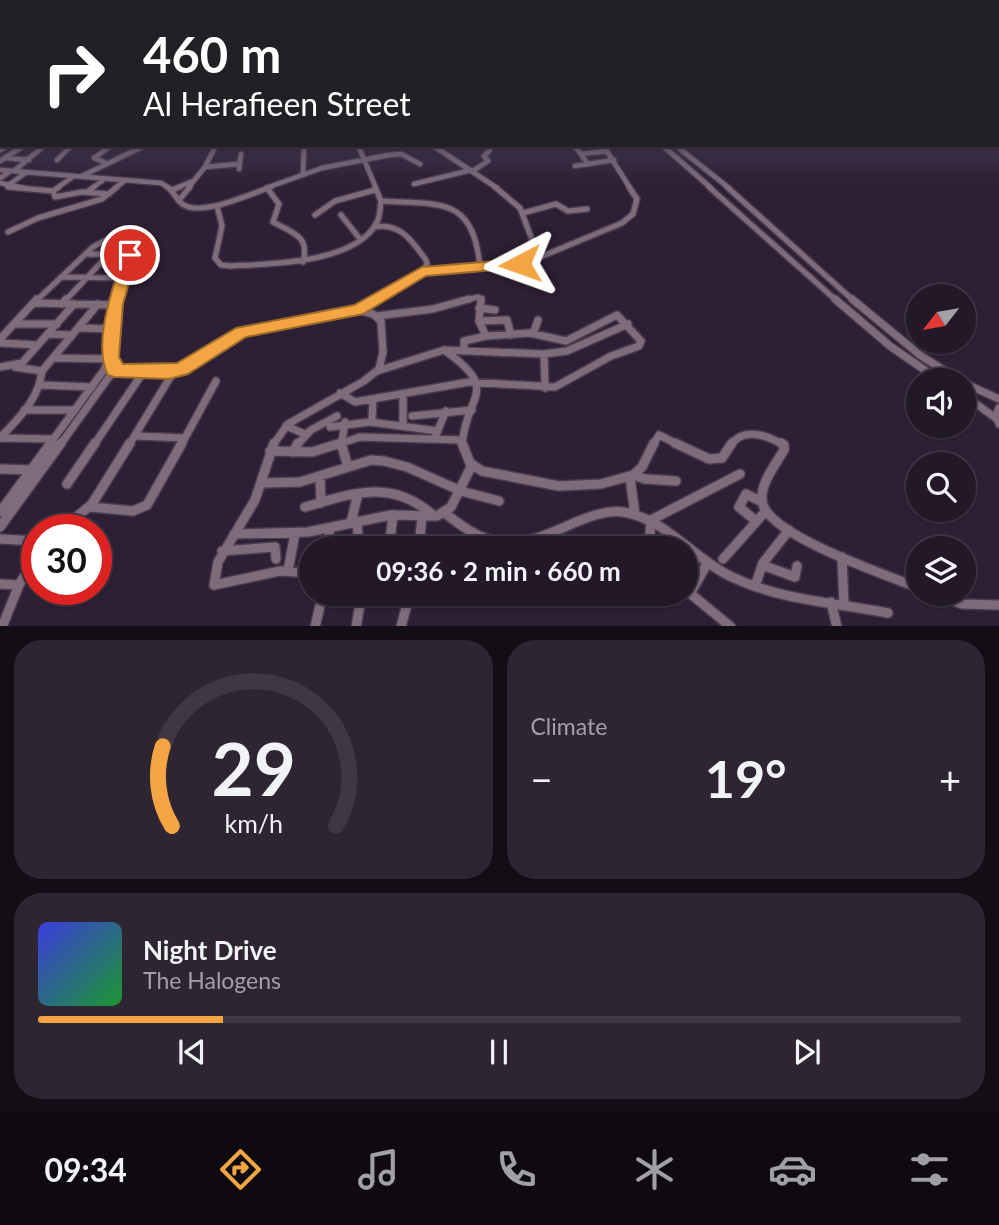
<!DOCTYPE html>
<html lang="en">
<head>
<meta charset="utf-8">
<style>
	:root { --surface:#221827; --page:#2e2533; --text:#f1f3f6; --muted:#a2a0a7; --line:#3f3744; --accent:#f2a542 }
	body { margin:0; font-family:Lato,sans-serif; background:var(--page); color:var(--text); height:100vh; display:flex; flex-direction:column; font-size:26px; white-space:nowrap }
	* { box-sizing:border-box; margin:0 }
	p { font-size:23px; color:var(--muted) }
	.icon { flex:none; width:38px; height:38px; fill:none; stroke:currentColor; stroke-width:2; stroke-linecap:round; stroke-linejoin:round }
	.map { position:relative; height:626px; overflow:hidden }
	.panel { display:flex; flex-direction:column; gap:14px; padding:14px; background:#130d15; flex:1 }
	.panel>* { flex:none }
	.guide { position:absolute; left:0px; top:0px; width:999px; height:147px; box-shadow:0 2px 5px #0004,0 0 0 2px var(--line); background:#202124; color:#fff; overflow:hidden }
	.needle { width:46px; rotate:239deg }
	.fabs { position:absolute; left:906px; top:284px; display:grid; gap:14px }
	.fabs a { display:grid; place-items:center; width:70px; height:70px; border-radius:50%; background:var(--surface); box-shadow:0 2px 5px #0004,0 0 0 2px var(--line); font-size:35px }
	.speed { position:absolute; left:21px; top:514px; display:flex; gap:14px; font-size:35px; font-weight:700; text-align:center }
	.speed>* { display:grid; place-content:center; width:91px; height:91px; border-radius:50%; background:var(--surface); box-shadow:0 2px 5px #0004,0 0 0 2px var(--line); line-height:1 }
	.speed .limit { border:10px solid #d22; background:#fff; color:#111 }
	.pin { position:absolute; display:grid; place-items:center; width:60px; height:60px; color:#fff; margin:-30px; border:4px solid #fff; border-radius:50%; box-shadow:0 2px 7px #0007 }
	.me { position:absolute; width:77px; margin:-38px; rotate:266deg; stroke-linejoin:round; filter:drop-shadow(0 0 5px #0008) }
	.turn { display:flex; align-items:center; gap:24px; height:147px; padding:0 28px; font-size:32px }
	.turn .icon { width:91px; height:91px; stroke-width:2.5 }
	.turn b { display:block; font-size:49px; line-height:60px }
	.big { font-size:52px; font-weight:700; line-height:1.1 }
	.panel .tile { flex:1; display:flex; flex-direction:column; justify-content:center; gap:10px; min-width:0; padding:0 24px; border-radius:28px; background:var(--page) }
	.panel .dial { align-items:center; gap:0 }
	.dial svg { height:182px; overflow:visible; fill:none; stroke:var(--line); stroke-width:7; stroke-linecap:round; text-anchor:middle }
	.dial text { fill:var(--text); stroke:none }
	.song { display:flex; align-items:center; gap:21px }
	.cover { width:84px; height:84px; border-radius:10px; background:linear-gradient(135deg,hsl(240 70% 55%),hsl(130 70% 35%)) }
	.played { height:7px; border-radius:4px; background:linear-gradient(90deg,var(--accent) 20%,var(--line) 20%) }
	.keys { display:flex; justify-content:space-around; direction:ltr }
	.heat { display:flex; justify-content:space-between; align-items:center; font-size:38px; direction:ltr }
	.panel .tiles { flex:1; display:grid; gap:14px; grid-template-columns:1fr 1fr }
	.tile:last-child { grid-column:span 2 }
	.trip { position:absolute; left:299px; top:536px; width:399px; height:70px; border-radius:35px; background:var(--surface); box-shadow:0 2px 5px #0004,0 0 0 2px var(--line); font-weight:700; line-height:70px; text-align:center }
	.tabs { display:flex; height:112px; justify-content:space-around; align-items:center; background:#0e0a10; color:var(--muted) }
	.tabs .icon { width:49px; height:49px }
	.tabs .on { color:var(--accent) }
	.tabs b { font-size:32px; color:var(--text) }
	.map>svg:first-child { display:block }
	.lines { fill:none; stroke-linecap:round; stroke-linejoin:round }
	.minor-far3-casing { stroke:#4a3c4f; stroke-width:7 }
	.minor-far2-casing { stroke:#4a3c4f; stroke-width:8 }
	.minor-far1-casing { stroke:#4a3c4f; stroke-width:10 }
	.minor-casing { stroke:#4a3c4f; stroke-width:12 }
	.minor-far3 { stroke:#7e6c7b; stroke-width:4.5 }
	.minor-far2 { stroke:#7e6c7b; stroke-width:5 }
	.minor-far1 { stroke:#7e6c7b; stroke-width:7 }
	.minor { stroke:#7e6c7b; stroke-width:9 }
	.route { fill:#f2a542; stroke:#9d6b2b; stroke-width:2 }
</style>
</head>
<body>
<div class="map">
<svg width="999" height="627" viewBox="0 0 999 627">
	<rect width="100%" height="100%" fill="#2e2034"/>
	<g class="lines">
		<defs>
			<path id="minor-far3" d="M358,145L376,188
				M432,145L497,188
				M574,145L588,164
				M603,145L630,188
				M662,145L711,188
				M675,145L729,188
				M0,150L9,145
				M581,154L607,151
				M5,158L29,160
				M57,160L72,145
				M0,161L25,145
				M106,163L94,158L112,145
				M575,166L614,160
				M205,167L239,164
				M239,169L241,154
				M0,170L161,183L169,188
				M14,171L45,145
				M473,171L488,161L484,156L490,150L488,145
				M303,175L304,145
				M82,176L146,145
				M0,178L8,173
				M0,183L24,188
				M414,184L471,170
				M7,186L24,174
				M57,188L71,178
				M92,188L102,181
				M115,188L123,182
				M176,188L193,181
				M188,188L205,167L216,145
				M266,188L322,168L389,155L401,154L420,164"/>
			<path id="minor-far2" d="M8,187L53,191
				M167,187C174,191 175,198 181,203C198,219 252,193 271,187
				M375,187L381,201C440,205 472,195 480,266
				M495,187L520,208L539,258
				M709,187L837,301
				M727,187L854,301
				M267,188L279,204L273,222C293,233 310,236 303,262
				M172,190L180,187
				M53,191L55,197L82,192L109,194
				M53,191L59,187
				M87,192L94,187
				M179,200L190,187
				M217,206L222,226L215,258L221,265L231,266C271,264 357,263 377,222C380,217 380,207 381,201
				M523,213L556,204L568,211L587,209
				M315,215L335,201L375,190
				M341,215L360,239
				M374,227C400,222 412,241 426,260L427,264L422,272
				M8,232L38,218L102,199L117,187
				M87,254L130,255
				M61,277L122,278
				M36,301L93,247L121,232C139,250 123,280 116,301
				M65,301L109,254
				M373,301L422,272L506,266L533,260L622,223L633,214L637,199L629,187
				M463,301L478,297L482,301"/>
			<path id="minor-far1" d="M835,299L890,346L939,380
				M852,299L920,355L959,380
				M35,303L115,305L113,348L104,370L49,445
				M62,304L66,299
				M115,305L117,299
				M479,308L495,310
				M377,316L433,309L469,299
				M479,321L507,320L511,335
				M15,324H57
				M78,328L115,329
				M48,334L72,335
				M533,334L538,320
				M0,339L37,299
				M0,343L38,345
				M464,349V341L486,336
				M444,350C502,391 466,393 462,445
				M544,354L545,388
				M53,358L110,359
				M0,367L22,363L74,304
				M104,370L178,371L242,332L358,310L376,299
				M42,371L98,304
				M377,371L444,350L544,354L567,351L628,324
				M964,383L999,399
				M40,385L92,387
				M340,393L355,402L469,382L555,387L611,356L639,346L641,341L617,315L566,341L530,333L486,336L479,321L481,299
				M403,394V424
				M964,395L997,419
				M999,408L996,415L999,424
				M24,410H75
				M412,416L472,410
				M372,420L373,399
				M286,426L305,434
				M330,427L370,422L438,431
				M436,435L446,411
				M135,436L185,438L181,445
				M0,438C19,418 39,399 42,371L15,367
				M0,438L53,439
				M185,438L216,381
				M342,441L345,422
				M341,442L342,445
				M60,445L114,370L110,359
				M94,445L144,371
				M129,445L174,371
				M273,445L288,424L364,381L379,369L383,352L381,321L373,314L358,310
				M297,445L311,430L337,416
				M336,445L360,437L461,440
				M653,445L659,435L679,445
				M731,445C743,427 768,435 783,445"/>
			<path id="minor" d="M274,443L255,500L218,562L214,585L280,571L312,573
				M341,443L348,467
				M462,443L470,463L482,471L559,486L601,484L633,475L642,467L654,443
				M675,443L709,459L722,458L732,443
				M781,443L784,445V450C776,464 757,487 763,505C774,537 886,575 919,588
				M270,451L312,452L341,443
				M293,452L298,443
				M0,469L31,470
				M633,475L645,479L676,481
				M320,477L321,503
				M630,477L635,515
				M262,483L300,482L371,460L384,461L407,467L461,491L499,501
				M67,484L95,443
				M90,507L133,511L147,505L182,443
				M305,507C354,493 392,478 434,516
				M0,512L51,443
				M445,513C496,555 519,548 576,522C591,516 607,510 623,512C667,519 693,559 732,577C780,600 836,603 888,613
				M357,521L359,548
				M756,521L739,507L746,494L762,502
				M351,522L358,494
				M0,527L61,443
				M61,530L92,504L130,443
				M234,534L308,532L391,515L437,516L451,507L472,465
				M0,539L37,541
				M328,548L330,528
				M389,548L393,515
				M419,548L422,516
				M649,548L651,520L740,474
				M222,551L275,547L276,559
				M842,557L844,605
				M723,559L765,512
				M762,565L795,577L797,566
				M288,571L295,533
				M0,584L19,585
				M755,586L763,563L789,530
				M686,590L731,627
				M397,593L410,595
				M933,593L962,604L999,605
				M690,594L708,562
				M831,602L837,627
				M2,627L19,585L37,555
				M315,627L323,593
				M356,627L362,593
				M401,627L410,593"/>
		</defs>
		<!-- minor-far3 casing -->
		<use href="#minor-far3" class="minor-far3-casing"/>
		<!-- minor-far2 casing -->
		<use href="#minor-far2" class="minor-far2-casing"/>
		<!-- minor-far1 casing -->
		<use href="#minor-far1" class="minor-far1-casing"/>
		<!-- minor casing -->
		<use href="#minor" class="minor-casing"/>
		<!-- minor-far3 -->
		<use href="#minor-far3" class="minor-far3"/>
		<!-- minor-far2 -->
		<use href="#minor-far2" class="minor-far2"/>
		<!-- minor-far1 -->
		<use href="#minor-far1" class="minor-far1"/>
		<!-- minor -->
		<use href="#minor" class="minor"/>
	</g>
	<!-- sky -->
	<linearGradient id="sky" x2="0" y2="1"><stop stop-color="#19121d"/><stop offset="0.53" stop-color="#46425c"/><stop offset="1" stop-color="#46425c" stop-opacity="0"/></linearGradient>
	<rect width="999" height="187" fill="url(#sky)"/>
	<!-- route -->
	<path class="route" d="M130,250L137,255L123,304L119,357L123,364L177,363L236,328L354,305L422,267L520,259L527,264L520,268L426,276L363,314L246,337L188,374L169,379L114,377L108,375C92,344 113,287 123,255Z"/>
</svg>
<div class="fabs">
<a><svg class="needle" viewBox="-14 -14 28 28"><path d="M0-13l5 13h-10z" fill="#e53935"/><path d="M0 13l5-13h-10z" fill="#a2a0a7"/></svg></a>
<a><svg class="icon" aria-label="sound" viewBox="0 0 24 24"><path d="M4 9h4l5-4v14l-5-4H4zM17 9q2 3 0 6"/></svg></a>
<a><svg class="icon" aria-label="search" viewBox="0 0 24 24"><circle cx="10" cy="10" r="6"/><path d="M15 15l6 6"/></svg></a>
<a><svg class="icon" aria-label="layers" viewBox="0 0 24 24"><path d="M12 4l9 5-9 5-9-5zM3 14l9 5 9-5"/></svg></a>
</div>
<div class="speed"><div class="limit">30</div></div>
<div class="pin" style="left:130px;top:255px;background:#d93025"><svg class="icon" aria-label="arrive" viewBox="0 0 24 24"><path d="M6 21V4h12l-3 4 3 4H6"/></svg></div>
<svg class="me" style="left:520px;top:264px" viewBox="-20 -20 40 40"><path d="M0-17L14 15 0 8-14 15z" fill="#f2a542" stroke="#fff" stroke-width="4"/></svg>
<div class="trip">09:36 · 2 min · 660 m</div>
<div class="guide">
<div class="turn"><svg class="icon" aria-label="right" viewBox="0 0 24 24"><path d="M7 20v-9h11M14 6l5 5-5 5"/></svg><div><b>460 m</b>Al Herafieen Street</div></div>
</div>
</div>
<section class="panel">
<div class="tiles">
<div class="tile dial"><svg viewBox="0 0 100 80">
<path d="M14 69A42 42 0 1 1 86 69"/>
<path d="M14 69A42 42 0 0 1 10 34" stroke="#f2a542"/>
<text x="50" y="56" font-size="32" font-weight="700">29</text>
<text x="50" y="72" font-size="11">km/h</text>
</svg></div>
<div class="tile"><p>Climate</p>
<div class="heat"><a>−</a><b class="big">19°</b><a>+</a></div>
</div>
<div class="tile">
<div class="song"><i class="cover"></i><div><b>Night Drive</b><p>The Halogens</p></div></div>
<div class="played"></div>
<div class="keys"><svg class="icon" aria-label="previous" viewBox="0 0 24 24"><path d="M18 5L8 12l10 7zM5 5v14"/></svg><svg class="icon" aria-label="pause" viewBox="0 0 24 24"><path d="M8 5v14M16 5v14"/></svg><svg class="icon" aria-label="next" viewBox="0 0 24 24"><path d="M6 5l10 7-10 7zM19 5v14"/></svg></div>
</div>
</div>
</section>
<nav class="tabs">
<b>09:34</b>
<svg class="icon on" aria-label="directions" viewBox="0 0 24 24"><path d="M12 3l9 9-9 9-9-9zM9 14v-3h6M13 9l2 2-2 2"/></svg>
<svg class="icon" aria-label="music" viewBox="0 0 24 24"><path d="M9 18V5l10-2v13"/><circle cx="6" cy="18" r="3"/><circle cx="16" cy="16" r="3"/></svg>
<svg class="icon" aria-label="phone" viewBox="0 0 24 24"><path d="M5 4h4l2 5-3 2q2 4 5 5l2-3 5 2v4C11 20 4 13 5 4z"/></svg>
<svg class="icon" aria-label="climate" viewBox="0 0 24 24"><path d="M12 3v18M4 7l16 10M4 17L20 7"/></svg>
<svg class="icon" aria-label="car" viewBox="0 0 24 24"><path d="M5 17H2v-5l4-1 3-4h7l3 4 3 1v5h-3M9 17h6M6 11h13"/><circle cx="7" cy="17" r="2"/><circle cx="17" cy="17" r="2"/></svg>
<svg class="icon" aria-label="filters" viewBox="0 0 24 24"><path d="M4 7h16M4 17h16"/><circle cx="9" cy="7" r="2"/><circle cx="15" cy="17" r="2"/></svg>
</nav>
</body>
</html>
